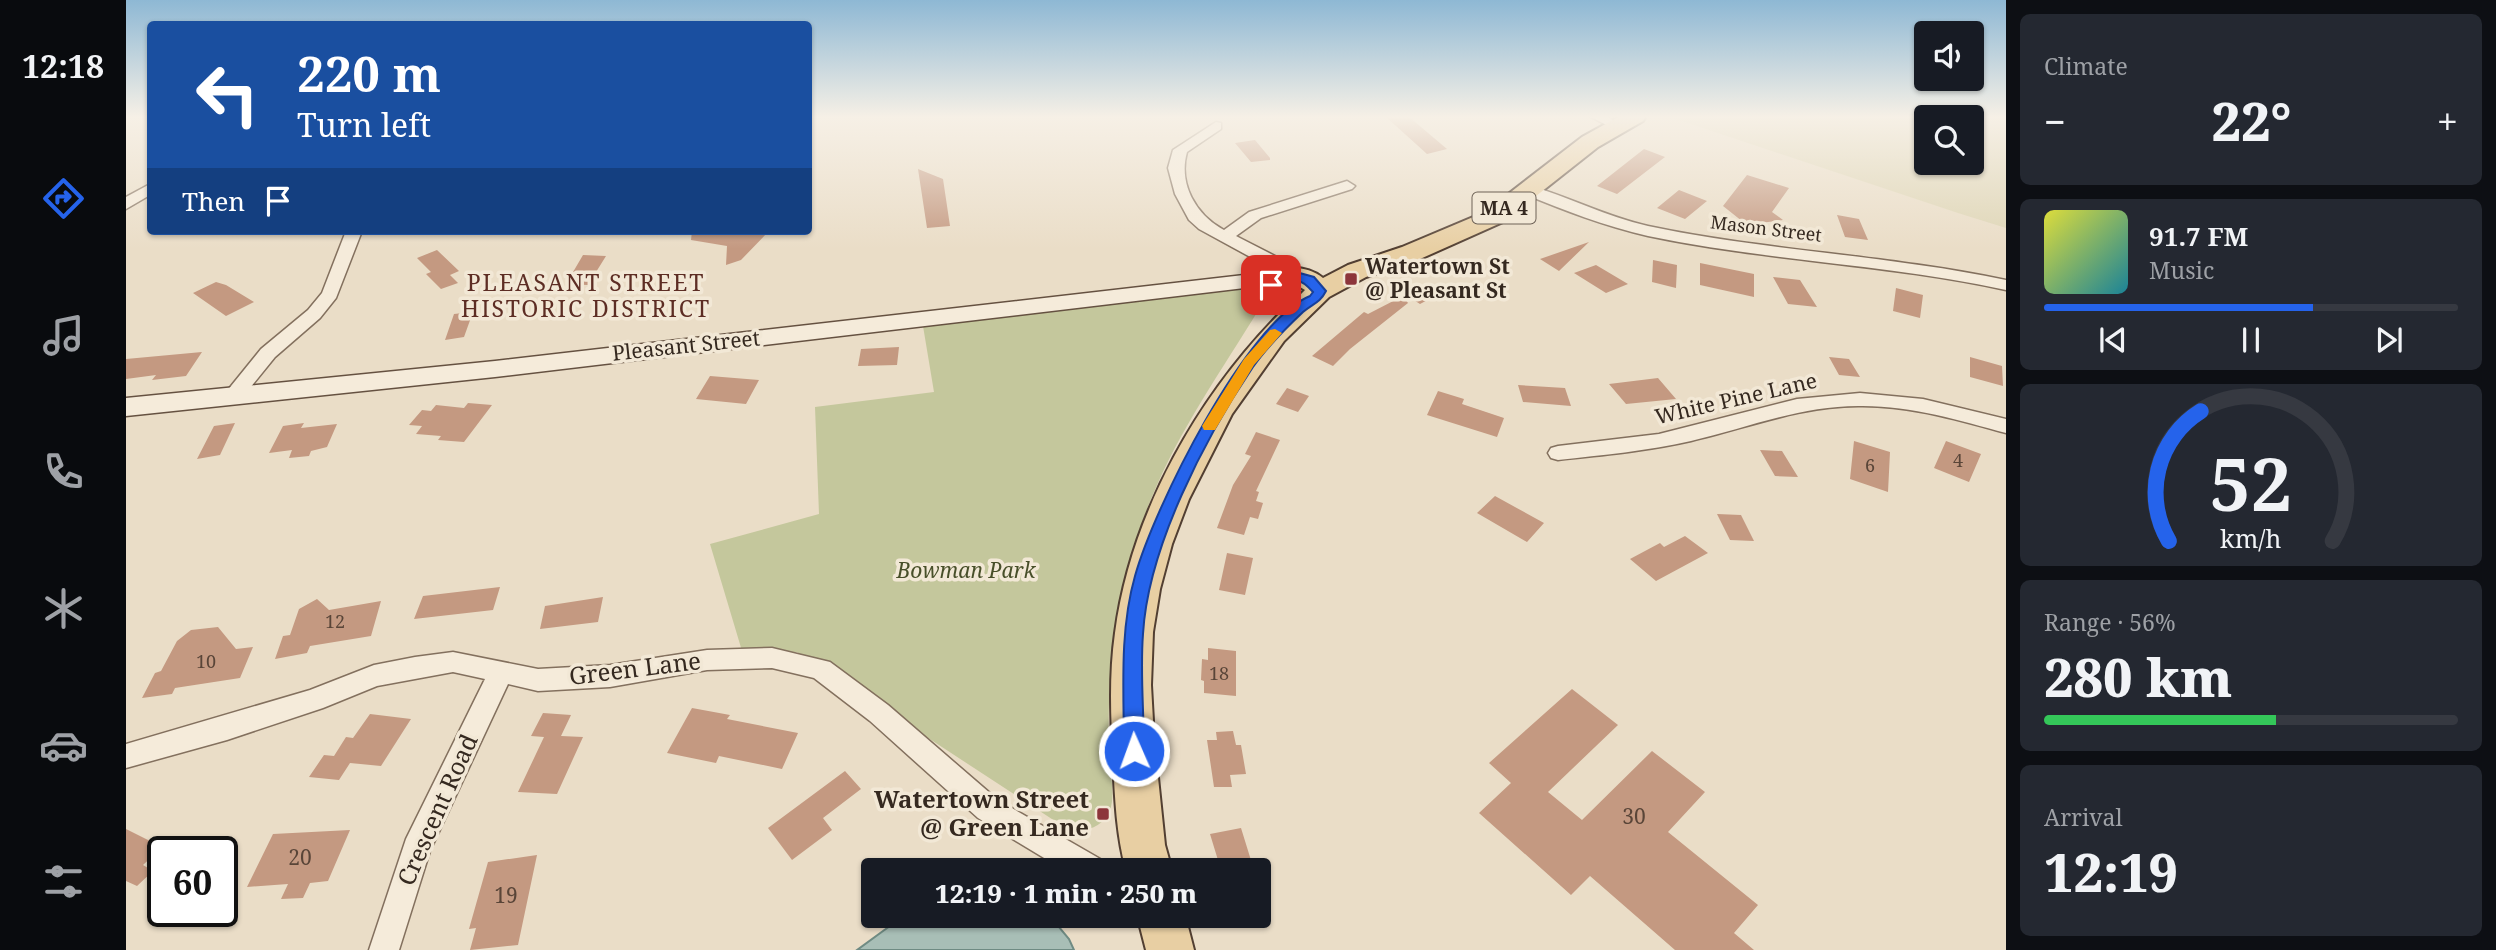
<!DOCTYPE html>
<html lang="en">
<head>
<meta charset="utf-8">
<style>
	:root { --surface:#171b24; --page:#242831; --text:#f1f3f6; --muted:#9ea1a6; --line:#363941; --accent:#2563eb }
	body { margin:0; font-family:"Noto Serif",serif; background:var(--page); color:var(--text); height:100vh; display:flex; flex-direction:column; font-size:26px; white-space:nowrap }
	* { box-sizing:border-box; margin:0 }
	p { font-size:23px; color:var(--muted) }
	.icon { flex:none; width:38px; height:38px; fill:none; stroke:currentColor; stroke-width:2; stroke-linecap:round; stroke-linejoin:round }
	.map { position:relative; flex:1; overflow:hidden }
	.sheet { display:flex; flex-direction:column; gap:14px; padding:14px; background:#0d0f14; width:490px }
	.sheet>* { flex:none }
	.hud { position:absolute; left:21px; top:21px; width:665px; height:214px; border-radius:7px; box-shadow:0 2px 5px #0004; background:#1a4fa0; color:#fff; overflow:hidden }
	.controls { position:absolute; left:1788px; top:21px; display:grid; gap:14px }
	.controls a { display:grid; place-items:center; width:70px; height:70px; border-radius:7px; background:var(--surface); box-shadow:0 2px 5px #0004; font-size:35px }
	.speed { position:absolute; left:21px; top:836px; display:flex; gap:14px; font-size:35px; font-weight:700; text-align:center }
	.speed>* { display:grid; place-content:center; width:91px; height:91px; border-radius:50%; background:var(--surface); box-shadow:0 2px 5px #0004; line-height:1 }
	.speed .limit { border:4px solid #111; border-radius:10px; background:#fff; color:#111 }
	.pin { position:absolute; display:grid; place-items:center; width:60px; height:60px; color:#fff; margin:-30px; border-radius:14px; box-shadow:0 4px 10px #0006 }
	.me { position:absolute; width:77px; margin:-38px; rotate:358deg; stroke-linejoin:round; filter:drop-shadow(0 0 5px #0008) }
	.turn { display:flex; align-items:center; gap:24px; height:147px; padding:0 35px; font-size:32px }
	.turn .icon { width:91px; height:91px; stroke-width:2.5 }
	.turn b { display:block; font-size:49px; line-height:60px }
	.then { display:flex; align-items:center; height:66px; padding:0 35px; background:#0003; gap:14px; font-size:26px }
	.big { font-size:52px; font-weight:800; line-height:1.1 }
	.sheet .card { flex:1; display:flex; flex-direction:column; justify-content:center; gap:10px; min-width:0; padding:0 24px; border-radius:10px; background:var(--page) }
	.sheet .dial { align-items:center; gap:0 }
	.dial svg { height:182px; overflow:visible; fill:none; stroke:var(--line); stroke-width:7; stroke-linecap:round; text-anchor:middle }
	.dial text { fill:var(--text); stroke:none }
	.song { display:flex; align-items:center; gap:21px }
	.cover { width:84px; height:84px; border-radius:10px; background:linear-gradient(135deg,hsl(60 70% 55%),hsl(190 70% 35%)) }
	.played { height:7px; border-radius:4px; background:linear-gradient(90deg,var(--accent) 65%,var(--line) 65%) }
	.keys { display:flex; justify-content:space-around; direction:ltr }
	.heat { display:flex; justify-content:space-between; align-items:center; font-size:38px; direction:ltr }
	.charge { height:10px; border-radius:5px; background:linear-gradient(90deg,#34c759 56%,var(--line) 0) }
	.trip { position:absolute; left:735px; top:858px; width:410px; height:70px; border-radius:7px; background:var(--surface); box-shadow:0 2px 5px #0004; font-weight:800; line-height:70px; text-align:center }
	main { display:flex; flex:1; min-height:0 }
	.tabs { display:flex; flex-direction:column; width:126px; justify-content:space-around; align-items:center; background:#090b0e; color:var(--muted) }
	.tabs .icon { width:49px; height:49px }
	.tabs .selected { color:var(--accent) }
	.tabs b { font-size:32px; color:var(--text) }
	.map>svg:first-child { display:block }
	.farmland { fill:#ded5b5; fill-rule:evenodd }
	.green { fill:#c4c79c }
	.water { fill:#a8beb6; stroke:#6f8b83; stroke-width:2 }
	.building { fill:#c49981 }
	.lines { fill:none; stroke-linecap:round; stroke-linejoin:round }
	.street-casing { stroke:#83705e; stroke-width:3 }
	.secondary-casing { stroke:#655141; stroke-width:3 }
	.primary-casing { stroke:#523f32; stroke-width:4 }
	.street { fill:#f5ebda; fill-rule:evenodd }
	.secondary { fill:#f5ebda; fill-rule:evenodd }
	.primary { fill:#e8cfa3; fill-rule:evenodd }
	.route { fill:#2563eb; stroke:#184099; stroke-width:2 }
	.slow { fill:#f59e0b }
	.poi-dot { fill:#8c353b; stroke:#f2e8d6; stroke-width:2.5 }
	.labels { text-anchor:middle; stroke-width:7; stroke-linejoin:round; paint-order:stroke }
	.far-street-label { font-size:18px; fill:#352920; stroke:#f2e8d6 }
	.number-label { font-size:18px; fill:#594538 }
	.shield { fill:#f2e8d6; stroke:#6e6257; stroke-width:2 }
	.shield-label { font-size:19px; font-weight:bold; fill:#352920 }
	.poi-label { font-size:21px; font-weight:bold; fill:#352920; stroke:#f2e8d6; text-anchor:start }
	.street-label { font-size:21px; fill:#352920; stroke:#f2e8d6 }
	.park-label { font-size:21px; font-style:italic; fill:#484f29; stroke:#f2e8d6 }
	.near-number-label { font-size:21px; fill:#594538 }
	.neighbourhood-label { font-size:23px; letter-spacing:2px; fill:#5d2d24; stroke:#f2e8d6 }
	.near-street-label { font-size:24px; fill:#352920; stroke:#f2e8d6 }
	.near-poi-label { font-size:24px; font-weight:bold; fill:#352920; stroke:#f2e8d6; text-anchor:end }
</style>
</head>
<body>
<main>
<nav class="tabs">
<b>12:18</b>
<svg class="icon selected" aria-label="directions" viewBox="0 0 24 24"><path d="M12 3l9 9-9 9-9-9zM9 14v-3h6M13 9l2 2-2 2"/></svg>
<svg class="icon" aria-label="music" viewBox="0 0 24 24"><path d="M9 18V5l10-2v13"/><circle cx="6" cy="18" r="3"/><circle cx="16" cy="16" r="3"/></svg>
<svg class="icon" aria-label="phone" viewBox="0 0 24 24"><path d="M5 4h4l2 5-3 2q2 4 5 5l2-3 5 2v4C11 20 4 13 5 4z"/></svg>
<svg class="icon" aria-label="climate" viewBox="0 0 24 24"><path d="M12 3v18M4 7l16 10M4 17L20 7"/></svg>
<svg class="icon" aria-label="car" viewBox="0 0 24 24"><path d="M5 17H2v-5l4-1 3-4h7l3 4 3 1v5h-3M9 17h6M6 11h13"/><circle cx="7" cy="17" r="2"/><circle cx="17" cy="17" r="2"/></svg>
<svg class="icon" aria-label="filters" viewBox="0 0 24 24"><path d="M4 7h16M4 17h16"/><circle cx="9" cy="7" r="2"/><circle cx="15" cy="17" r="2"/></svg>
</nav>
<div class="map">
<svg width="1880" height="950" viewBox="0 0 1880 950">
	<rect width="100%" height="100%" fill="#eaddc7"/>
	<!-- farmland -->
	<path class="farmland" d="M1541,116H1880V228L1832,213ZM1801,117H1846V163H1801Z"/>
	<!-- green -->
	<path class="green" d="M1123,288L1135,290L1141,296C1104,358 1060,419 1031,485C1007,539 993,597 986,655C983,687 982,720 983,751C983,768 990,794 984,810C976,830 953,835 935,825L671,652L616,651L584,544L693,514L689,407L808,392L797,326Z"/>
	<!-- water -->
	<path class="water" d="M779,915H923L943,939L948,950H731Z"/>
	<!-- building -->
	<path class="building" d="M1259,116H1282L1321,149L1301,154Z
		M1129,140L1144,158V160L1125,162L1109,143Z
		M1518,149L1539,157L1491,194L1471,186Z
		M792,169L817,179L824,226L801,228Z
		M1621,175L1663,188L1646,212L1657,220L1626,224V229L1597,206Z
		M1553,190L1581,201L1559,219L1531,208Z
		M1711,215L1733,219L1742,240L1719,237Z
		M566,231H643L615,260L600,265L601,246L565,240Z
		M1463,242L1433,271L1414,259Z
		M311,250L333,271L324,275L332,283L315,289L300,274L305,272L291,258Z
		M457,255L480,256L462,285L440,284Z
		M1527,260L1551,265L1550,288L1526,282Z
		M1574,263L1628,274V297L1574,285Z
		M1470,265L1502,284L1480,293L1448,273Z
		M1647,277L1674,280L1691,307L1662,304Z
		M90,282L100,285L128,302L100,316L67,293Z
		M1294,285L1311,295L1294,304L1277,293Z
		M1770,288L1797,295L1794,318L1767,311Z
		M1277,296L1282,303L1224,349L1207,366L1186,356L1238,312L1242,314Z
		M347,312L338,337L319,340L328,314Z
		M773,347L771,365L732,366L735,349Z
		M76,352L60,376L26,380L30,375L0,379V359Z
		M1703,357L1723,359L1734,377L1713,375Z
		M1844,357L1876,366L1877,386L1844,377Z
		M584,376L633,380L620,404L570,399Z
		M1532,378L1550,399L1500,404L1483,384Z
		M1392,385L1439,388L1445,406L1397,402Z
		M1161,388L1183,396L1172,412L1150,404Z
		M1312,391L1338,399L1336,404L1378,418L1371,437L1301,415Z
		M342,403L366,405L338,442L312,440L315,436L290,434L296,426L283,425L296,410L305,411L310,405L338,408Z
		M109,423L94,455L71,459L88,426Z
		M178,423L175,428L211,424L201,447L185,451L183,456L163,458L166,450L143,453L157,426Z
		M1130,432L1154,440L1130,491L1133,492L1130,501L1137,503L1132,519L1124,517L1118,535L1091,528L1107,485L1125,456L1119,454Z
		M1728,441L1764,452L1762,492L1724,479Z
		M1820,441L1855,454L1843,482L1808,468Z
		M1634,450L1656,451L1672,477L1649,476Z
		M1369,496L1418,523L1401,542L1351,513Z
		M1591,514L1615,515L1628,541L1604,540Z
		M1559,536L1582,553L1530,581L1504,559L1534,543L1538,547Z
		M1101,553L1127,558L1119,595L1093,590Z
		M374,587L367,610L288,619L297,596Z
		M477,597L472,622L414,629L419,606Z
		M191,599L203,610L255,601L245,636L184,646L181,653L149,659L157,636L164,635L173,609Z
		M92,627L110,649L127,647L114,678L49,688L46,694L16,698L29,673L35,671L51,641L65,630Z
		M1082,648L1110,651V696L1078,693V681L1075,680L1076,659L1082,660Z
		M1446,689L1492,725L1422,792L1456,820L1526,751L1579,792L1542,832L1632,905L1608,933L1628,950H1549L1464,876L1445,895L1353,813L1385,783L1363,763Z
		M566,708L604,715L601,719L672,733L656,769L593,756L590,763L541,753Z
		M417,713L445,715L435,736L457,737L431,794L392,792L418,737L405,736Z
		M244,714L285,719L255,766L224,763L213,780L183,777L198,755L208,756L220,737L227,738Z
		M1107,731L1110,745H1115L1120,774L1104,775L1106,787H1088L1081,740H1091L1090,732Z
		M719,771L735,789L697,818L706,830L666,860L642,828Z
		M1115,828L1128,870H1095L1084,834Z
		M0,829L36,847L17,865L27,871L11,886L0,881Z
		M224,830L202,881L184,883L177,898L155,899L162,884L121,887L147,834Z
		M411,855L392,945L344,950L350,928L343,929L362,862Z"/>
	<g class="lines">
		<defs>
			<path id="street" d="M1463,116H1480L1499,127L1492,131Z
				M1090,122L1095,123V129L1061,152C1052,184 1070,215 1098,230L1123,212L1221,181L1229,186L1226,189L1135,218L1110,236L1151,257L1166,277L1164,281H1152L1139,265L1073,229L1063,220L1049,194L1042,168L1047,150Z
				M24,184V195L0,209V197Z
				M1401,185C1442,196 1480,217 1522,226C1640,251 1762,255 1880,280V290C1762,264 1640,261 1522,236C1478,226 1437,210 1396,193L1393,190Z
				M220,231H236L210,298L194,318L149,357L115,399H101L98,395L101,391L135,349L182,310L196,293Z
				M1734,393L1797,399L1880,419V433C1832,420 1783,405 1732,406C1674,406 1621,428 1565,441C1521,451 1477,455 1432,460L1425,458L1422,453L1425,448L1432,446L1533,434L1671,399Z
				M646,648L704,662L762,705L872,800L976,860L980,870H938L852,818L744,721L688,678L646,668L581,670L484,687L412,691L382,684L304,851L273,950H243L280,839L359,679L327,672L251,686L197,708L101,740L0,768V744L184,690L248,665L289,657L327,652L412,669L484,665L581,650Z"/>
			<path id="secondary" d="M1153,271L1161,273L1165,278L1161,283L369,377L0,416V398L369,361Z"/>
			<path id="primary" d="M1494,116H1520L1517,121L1472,147L1377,222L1294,259L1240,277L1203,297L1158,341L1106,414L1063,499L1046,544L1034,589L1027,632L1025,685L1028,739L1039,845L1046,870H1000C990,834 989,797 987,760C985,717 983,675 989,633C1005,512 1073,394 1158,309C1143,305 1135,300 1131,285C1146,264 1178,263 1197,278L1222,265L1276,247L1359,212L1456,137ZM1164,284H1169L1179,290L1173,296L1164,294L1159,286Z
				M1011,915H1059L1068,950H1020Z"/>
		</defs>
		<!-- street casing -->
		<use href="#street" class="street-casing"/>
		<!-- secondary casing -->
		<use href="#secondary" class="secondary-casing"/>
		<!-- primary casing -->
		<use href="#primary" class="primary-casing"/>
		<!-- street -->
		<use href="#street" class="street"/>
		<!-- secondary -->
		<use href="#secondary" class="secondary"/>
		<!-- primary -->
		<use href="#primary" class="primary"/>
	</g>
	<!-- sky -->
	<linearGradient id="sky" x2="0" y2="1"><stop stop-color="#8eb8d4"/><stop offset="0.47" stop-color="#f6f0e6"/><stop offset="1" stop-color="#f6f0e6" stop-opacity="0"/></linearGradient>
	<rect width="1880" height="249" fill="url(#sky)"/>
	<!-- route -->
	<path class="route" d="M1170,272L1188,277L1200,291C1194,303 1186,304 1177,312C1160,328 1141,347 1127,367C1079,438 1022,547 1017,634C1014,673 1018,712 1018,751L1015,757L1008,760L1001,757L998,751C998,693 993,632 1009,576C1028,508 1119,323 1184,296L1187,292C1169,272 1164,282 1145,289L1139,285L1149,275Z"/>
	<!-- slow -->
	<path class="slow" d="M1149,329L1156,333L1128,365L1089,430H1078L1076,426L1118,359L1144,330Z"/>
	<!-- markers -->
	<g class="poi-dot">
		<rect x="1218" y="272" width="14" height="14" rx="3.5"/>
		<rect x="970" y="807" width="14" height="14" rx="3.5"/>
	</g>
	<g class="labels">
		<!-- far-street labels -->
		<g class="far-street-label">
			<text transform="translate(1640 229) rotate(7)" y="6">Mason Street</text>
		</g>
		<!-- number labels -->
		<g class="number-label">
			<text x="1832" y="467">4</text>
			<text x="1744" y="472">6</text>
			<text x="209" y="628">12</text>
			<text x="80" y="668">10</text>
			<text x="1093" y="680">18</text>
		</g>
		<!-- shield labels -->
		<rect class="shield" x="1346.5" y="192.5" width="63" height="31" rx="5"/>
		<g class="shield-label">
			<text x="1378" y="215">MA 4</text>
		</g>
		<!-- poi labels -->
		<g class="poi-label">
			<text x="1239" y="274">Watertown St<tspan x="1239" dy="24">@ Pleasant St</tspan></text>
		</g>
		<!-- street labels -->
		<g class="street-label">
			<text transform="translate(560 346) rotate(-6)" y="7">Pleasant Street</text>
			<text transform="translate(1610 399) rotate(-13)" y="7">White Pine Lane</text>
		</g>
		<!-- park labels -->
		<g class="park-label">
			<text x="840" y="578">Bowman Park</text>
		</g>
		<!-- near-number labels -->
		<g class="near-number-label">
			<text x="1508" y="824">30</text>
			<text x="174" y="865">20</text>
			<text x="380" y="903">19</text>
		</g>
		<!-- neighbourhood labels -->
		<g class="neighbourhood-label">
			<text x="460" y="291">PLEASANT STREET<tspan x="460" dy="26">HISTORIC DISTRICT</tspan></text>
		</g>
		<!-- near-street labels -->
		<g class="near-street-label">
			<text transform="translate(509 669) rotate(-7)" y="8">Green Lane</text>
			<text transform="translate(312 810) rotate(-66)" y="8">Crescent Road</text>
		</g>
		<!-- near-poi labels -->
		<g class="near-poi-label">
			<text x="963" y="808">Watertown Street<tspan x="963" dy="28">@ Green Lane</tspan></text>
		</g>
	</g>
</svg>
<div class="controls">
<a><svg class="icon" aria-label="sound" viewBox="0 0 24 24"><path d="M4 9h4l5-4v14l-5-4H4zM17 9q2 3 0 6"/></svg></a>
<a><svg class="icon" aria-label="search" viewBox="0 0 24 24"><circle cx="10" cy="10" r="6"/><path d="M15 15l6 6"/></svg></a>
</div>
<div class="speed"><div class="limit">60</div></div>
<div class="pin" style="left:1145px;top:285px;background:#d93025"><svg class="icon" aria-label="arrive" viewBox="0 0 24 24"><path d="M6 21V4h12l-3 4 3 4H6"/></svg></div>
<svg class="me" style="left:1008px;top:751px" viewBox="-20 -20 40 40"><circle r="17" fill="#2563eb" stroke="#fff" stroke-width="3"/><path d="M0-11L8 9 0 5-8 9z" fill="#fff"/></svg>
<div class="trip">12:19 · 1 min · 250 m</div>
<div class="hud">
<div class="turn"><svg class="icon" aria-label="left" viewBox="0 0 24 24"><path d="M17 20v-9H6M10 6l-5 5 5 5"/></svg><div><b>220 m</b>Turn left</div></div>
<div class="then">Then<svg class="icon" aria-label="arrive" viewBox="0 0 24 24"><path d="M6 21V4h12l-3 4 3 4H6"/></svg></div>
</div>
</div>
<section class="sheet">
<div class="card"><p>Climate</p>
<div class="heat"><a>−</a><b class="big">22°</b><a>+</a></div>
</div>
<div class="card">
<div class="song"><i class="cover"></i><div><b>91.7 FM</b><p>Music</p></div></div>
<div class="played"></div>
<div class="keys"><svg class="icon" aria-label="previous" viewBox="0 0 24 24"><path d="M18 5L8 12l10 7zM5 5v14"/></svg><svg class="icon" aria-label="pause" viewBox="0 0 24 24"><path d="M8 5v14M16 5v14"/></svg><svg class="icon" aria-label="next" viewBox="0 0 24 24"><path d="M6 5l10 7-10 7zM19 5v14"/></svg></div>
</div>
<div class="card dial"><svg viewBox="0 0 100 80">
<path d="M14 69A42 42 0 1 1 86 69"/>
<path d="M14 69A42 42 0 0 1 28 12" stroke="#2563eb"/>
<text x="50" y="56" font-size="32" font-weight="700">52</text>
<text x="50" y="72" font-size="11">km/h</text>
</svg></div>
<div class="card"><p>Range · 56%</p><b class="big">280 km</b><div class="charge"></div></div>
<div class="card"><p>Arrival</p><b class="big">12:19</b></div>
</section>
</main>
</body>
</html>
